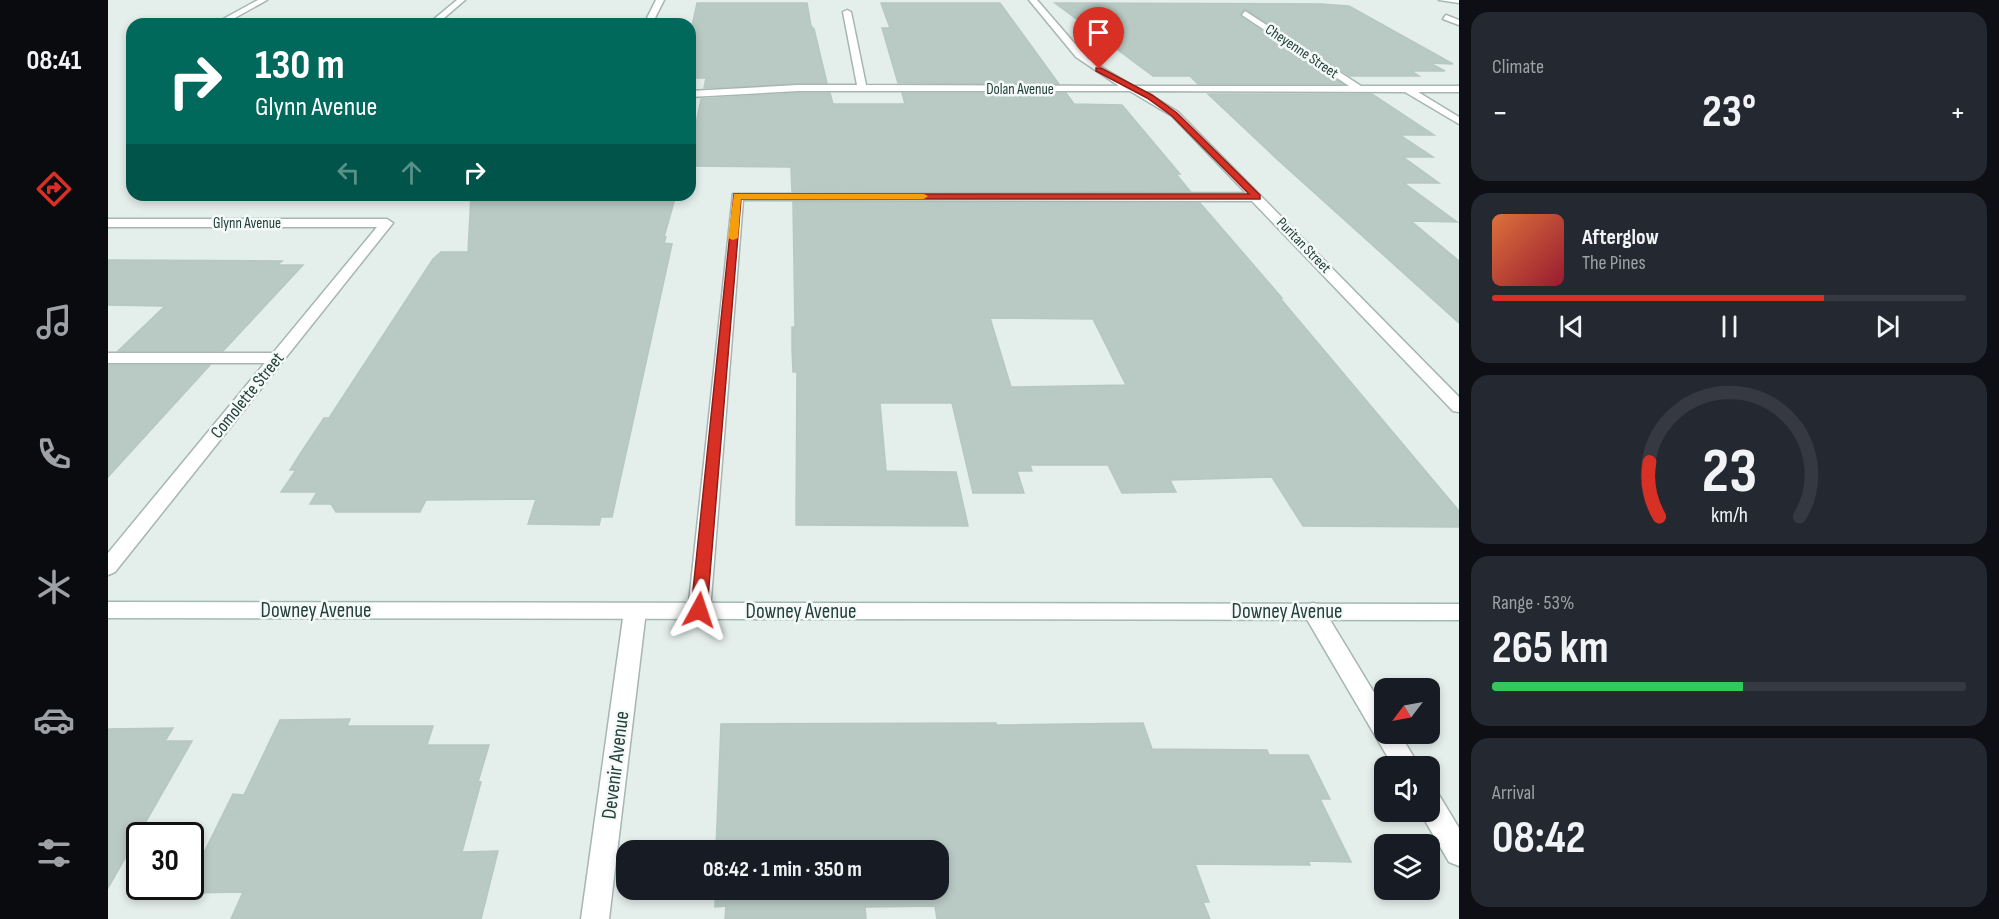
<!DOCTYPE html>
<html lang="en">
<head>
<meta charset="utf-8">
<style>
	:root { --surface:#171b24; --page:#242831; --text:#f1f3f6; --muted:#9ea1a6; --line:#363941; --accent:#d93025 }
	body { margin:0; font-family:"Sofia Sans Condensed",sans-serif; background:var(--page); color:var(--text); height:100vh; display:flex; flex-direction:column; font-size:22px; white-space:nowrap }
	* { box-sizing:border-box; margin:0 }
	p { font-size:20px; color:var(--muted) }
	.icon { flex:none; width:33px; height:33px; fill:none; stroke:currentColor; stroke-width:2; stroke-linecap:round; stroke-linejoin:round }
	.map { position:relative; flex:1; overflow:hidden }
	.panel { display:flex; flex-direction:column; gap:12px; padding:12px; background:#0d0f14; width:540px }
	.panel>* { flex:none }
	.top-card { position:absolute; left:18px; top:18px; width:570px; height:183px; border-radius:18px; box-shadow:0 3px 9px #0003; background:#00695c; color:#fff; overflow:hidden }
	.needle { width:39px; rotate:238deg }
	.buttons { position:absolute; left:1266px; top:678px; display:grid; gap:12px }
	.buttons a { display:grid; place-items:center; width:66px; height:66px; border-radius:12px; background:var(--surface); box-shadow:0 3px 9px #0003; font-size:30px }
	.speed { position:absolute; left:18px; top:822px; display:flex; gap:12px; font-size:30px; font-weight:700; text-align:center }
	.speed>* { display:grid; place-content:center; width:78px; height:78px; border-radius:50%; background:var(--surface); box-shadow:0 3px 9px #0003; line-height:1 }
	.speed .limit { border:3px solid #111; border-radius:9px; background:#fff; color:#111 }
	.pin { position:absolute; display:grid; place-items:center; width:51px; height:51px; color:#fff; margin:-62px -26px; border-radius:50% 50% 50% 0; rotate:-45deg; box-shadow:0 0 6px #0007 }
	.pin .icon { rotate:45deg }
	.me { position:absolute; width:66px; margin:-33px; rotate:5deg; stroke-linejoin:round; filter:drop-shadow(0 0 4px #0008) }
	.turn { display:flex; align-items:center; gap:21px; height:126px; padding:0 30px; font-size:27px }
	.turn .icon { width:78px; height:78px; stroke-width:2.5 }
	.turn b { display:block; font-size:42px; line-height:51px }
	.lanes { display:flex; align-items:center; height:57px; padding:0 30px; background:#0003; justify-content:center; gap:30px; direction:ltr }
	.lanes .off { opacity:.35 }
	.big { font-size:45px; font-weight:700; line-height:1.1 }
	.panel .tile { flex:1; display:flex; flex-direction:column; justify-content:center; gap:9px; min-width:0; padding:0 21px; border-radius:18px; background:var(--page) }
	.panel .dial { align-items:center; gap:0 }
	.dial svg { height:156px; overflow:visible; fill:none; stroke:var(--line); stroke-width:7; stroke-linecap:round; text-anchor:middle }
	.dial text { fill:var(--text); stroke:none }
	.song { display:flex; align-items:center; gap:18px }
	.cover { width:72px; height:72px; border-radius:9px; background:linear-gradient(135deg,hsl(20 70% 55%),hsl(350 70% 35%)) }
	.played { height:6px; border-radius:3px; background:linear-gradient(90deg,var(--accent) 70%,var(--line) 70%) }
	.keys { display:flex; justify-content:space-around; direction:ltr }
	.heat { display:flex; justify-content:space-between; align-items:center; font-size:33px; direction:ltr }
	.charge { height:9px; border-radius:4px; background:linear-gradient(90deg,#34c759 53%,var(--line) 0) }
	.trip { position:absolute; left:508px; top:840px; width:333px; height:60px; border-radius:18px; background:var(--surface); box-shadow:0 3px 9px #0003; font-weight:700; line-height:60px; text-align:center }
	main { display:flex; flex:1; min-height:0 }
	.tabs { display:flex; flex-direction:column; width:108px; justify-content:space-around; align-items:center; background:#090b0e; color:var(--muted) }
	.tabs .icon { width:42px; height:42px }
	.tabs .selected { color:var(--accent) }
	.tabs b { font-size:27px; color:var(--text) }
	.map>svg:first-child { display:block }
	.building { fill:#b9c9c4; stroke:#b6c8c2; stroke-width:1.5; fill-rule:evenodd }
	.lines { fill:none; stroke-linecap:round; stroke-linejoin:round }
	.lane-casing { stroke:#a6b6b2; stroke-width:3 }
	.street-casing { stroke:#a6b6b2; stroke-width:3 }
	.secondary-casing { stroke:#a2bab4; stroke-width:3 }
	.lane { fill:#fff; fill-rule:evenodd }
	.street { fill:#fff; fill-rule:evenodd }
	.secondary { fill:#fff; fill-rule:evenodd }
	.route { fill:#d93025; stroke:#8d1f18; stroke-width:1.5 }
	.slow { fill:#f59e0b }
	.labels { text-anchor:middle; stroke-width:5; stroke-linejoin:round; paint-order:stroke }
	.far-street-label { font-size:15px; fill:#23403b; stroke:#f5faf8 }
	.street-label { font-size:18px; fill:#23403b; stroke:#f5faf8 }
	.near-street-label { font-size:21px; fill:#23403b; stroke:#f5faf8 }
</style>
</head>
<body>
<main>
<nav class="tabs">
<b>08:41</b>
<svg class="icon selected" aria-label="directions" viewBox="0 0 24 24"><path d="M12 3l9 9-9 9-9-9zM9 14v-3h6M13 9l2 2-2 2"/></svg>
<svg class="icon" aria-label="music" viewBox="0 0 24 24"><path d="M9 18V5l10-2v13"/><circle cx="6" cy="18" r="3"/><circle cx="16" cy="16" r="3"/></svg>
<svg class="icon" aria-label="phone" viewBox="0 0 24 24"><path d="M5 4h4l2 5-3 2q2 4 5 5l2-3 5 2v4C11 20 4 13 5 4z"/></svg>
<svg class="icon" aria-label="climate" viewBox="0 0 24 24"><path d="M12 3v18M4 7l16 10M4 17L20 7"/></svg>
<svg class="icon" aria-label="car" viewBox="0 0 24 24"><path d="M5 17H2v-5l4-1 3-4h7l3 4 3 1v5h-3M9 17h6M6 11h13"/><circle cx="7" cy="17" r="2"/><circle cx="17" cy="17" r="2"/></svg>
<svg class="icon" aria-label="filters" viewBox="0 0 24 24"><path d="M4 7h16M4 17h16"/><circle cx="9" cy="7" r="2"/><circle cx="15" cy="17" r="2"/></svg>
</nav>
<div class="map">
<svg width="1351" height="919" viewBox="0 0 1351 919">
	<rect width="100%" height="100%" fill="#e4eeea"/>
	<!-- building -->
	<path class="building" d="M589,3H699L703,26L706,29L719,83L596,88L598,78H582V35Z
		M773,3H892L951,84L790,83L774,28H782Z
		M947,3L1213,4L1241,6L1345,64L1322,63L1337,71H1303L1311,76H1242L1137,9L1132,14L1133,17L1234,84H1090L1082,76H1045Z
		M690,93H722L725,104H797L794,93H958L966,104L1014,105L1072,174H1068L1082,191L684,192L683,167L582,166V154L593,99Z
		M1100,94H1264L1326,135H1292L1325,157H1295L1331,183H1296L1349,222L1303,221L1351,261V323L1170,160Z
		M363,195H568L556,237H558L556,243L564,244L504,517H493L491,525L420,524L428,499L318,500L312,512H228L223,504H202L209,492H173L188,470H182L194,451L216,418H221L325,259L333,252H360Z
		M685,202L1092,203L1174,298H1172L1351,511V527L1195,526L1164,477L1062,480L1068,492L1014,493L1000,465H922L924,471H909L916,493H865L844,403H772L778,471L848,472L860,526L688,525L689,372H685L684,349V327H687ZM882,318L985,319L1018,385L903,387Z
		M0,260L174,261L169,265H195L115,351H10L57,306L0,305Z
		M0,365H102L0,477Z
		M242,719L239,726H325L319,745H381L370,782H373L354,852L390,851L373,919H123L135,892L77,893L80,886H82V881L125,794L136,795L172,720Z
		M888,723V725L1035,723L1044,749L1159,750L1161,755H1200L1222,799H1212L1243,862L1200,861L1202,865L1087,864L1101,902H1095L1102,919H829L827,906L757,907L758,919H617L618,906L607,907V890H831V850H608L613,724Z
		M65,728L57,741H84L0,888V729Z"/>
	<g class="lines">
		<defs>
			<path id="lane" d="M0,353H169L177,358L169,363H0Z"/>
			<path id="street" d="M150,0H159L116,24H106Z
				M349,0H357L329,24H320Z
				M548,0H556L544,24H536Z
				M921,0H929L980,59L1025,86H1241L1134,15L1137,11L1253,86H1351V92H1310L1351,117V124L1297,92L1036,91L1070,112L1351,397V412L1345,411L1144,201L635,200L602,611L599,617L591,619L583,617L580,611L625,194L1138,193L1064,116L1022,91H690L582,97V91L690,85H749L735,12L739,10L743,12L758,85L1011,86L968,57Z
				M1338,15L1351,20V25L1335,19Z
				M0,219H279L285,223L7,572L0,575V553L269,227H0Z
				M527,603L535,605L538,611L501,919H473L516,611L519,605Z
				M1205,603L1213,605L1276,709V734H1292L1311,766H1285L1194,611L1197,605Z
				M1322,792L1331,795L1351,828V866L1341,862L1312,812H1322Z"/>
			<path id="secondary" d="M1331,0H1351V3Z
				M0,602L1351,604V620L0,618Z"/>
		</defs>
		<!-- lane casing -->
		<use href="#lane" class="lane-casing"/>
		<!-- street casing -->
		<use href="#street" class="street-casing"/>
		<!-- secondary casing -->
		<use href="#secondary" class="secondary-casing"/>
		<!-- lane -->
		<use href="#lane" class="lane"/>
		<!-- street -->
		<use href="#street" class="street"/>
		<!-- secondary -->
		<use href="#secondary" class="secondary"/>
	</g>
	<!-- route -->
	<path class="route" d="M988,68H993L1044,95L1069,113L1152,195V199H633L599,610L597,615L591,617L585,615L583,610L626,194H1141L1064,116L1039,98L988,71Z"/>
	<!-- slow -->
	<path class="slow" d="M626,194H816L820,196L816,199H633L630,238L625,240L620,238Z"/>
	<g class="labels">
		<!-- far-street labels -->
		<g class="far-street-label">
			<text transform="translate(1194 51) rotate(34)" y="5">Cheyenne Street</text>
			<text x="912" y="94">Dolan Avenue</text>
			<text x="139" y="228">Glynn Avenue</text>
			<text transform="translate(1196 245) rotate(46)" y="5">Puritan Street</text>
		</g>
		<!-- street labels -->
		<g class="street-label">
			<text transform="translate(139 395) rotate(-51)" y="6">Comolette Street</text>
		</g>
		<!-- near-street labels -->
		<g class="near-street-label">
			<text x="208" y="617">Downey Avenue</text>
			<text x="693" y="618">Downey Avenue</text>
			<text x="1179" y="618">Downey Avenue</text>
			<text transform="translate(507 765) rotate(-83)" y="7">Devenir Avenue</text>
		</g>
	</g>
</svg>
<div class="buttons">
<a><svg class="needle" viewBox="-14 -14 28 28"><path d="M0-13l5 13h-10z" fill="#e53935"/><path d="M0 13l5-13h-10z" fill="#9ea1a6"/></svg></a>
<a><svg class="icon" aria-label="sound" viewBox="0 0 24 24"><path d="M4 9h4l5-4v14l-5-4H4zM17 9q2 3 0 6"/></svg></a>
<a><svg class="icon" aria-label="layers" viewBox="0 0 24 24"><path d="M12 4l9 5-9 5-9-5zM3 14l9 5 9-5"/></svg></a>
</div>
<div class="speed"><div class="limit">30</div></div>
<div class="pin" style="left:991px;top:69px;background:#d93025"><svg class="icon" aria-label="arrive" viewBox="0 0 24 24"><path d="M6 21V4h12l-3 4 3 4H6"/></svg></div>
<svg class="me" style="left:591px;top:610px" viewBox="-20 -20 40 40"><path d="M0-17L14 15 0 8-14 15z" fill="#d93025" stroke="#fff" stroke-width="4"/></svg>
<div class="trip">08:42 · 1 min · 350 m</div>
<div class="top-card">
<div class="turn"><svg class="icon" aria-label="right" viewBox="0 0 24 24"><path d="M7 20v-9h11M14 6l5 5-5 5"/></svg><div><b>130 m</b>Glynn Avenue</div></div>
<div class="lanes"><svg class="icon off" aria-label="left" viewBox="0 0 24 24"><path d="M17 20v-9H6M10 6l-5 5 5 5"/></svg><svg class="icon off" aria-label="ahead" viewBox="0 0 24 24"><path d="M12 20V5M6 11l6-6 6 6"/></svg><svg class="icon" aria-label="right" viewBox="0 0 24 24"><path d="M7 20v-9h11M14 6l5 5-5 5"/></svg></div>
</div>
</div>
<section class="panel">
<div class="tile"><p>Climate</p>
<div class="heat"><a>−</a><b class="big">23°</b><a>+</a></div>
</div>
<div class="tile">
<div class="song"><i class="cover"></i><div><b>Afterglow</b><p>The Pines</p></div></div>
<div class="played"></div>
<div class="keys"><svg class="icon" aria-label="previous" viewBox="0 0 24 24"><path d="M18 5L8 12l10 7zM5 5v14"/></svg><svg class="icon" aria-label="pause" viewBox="0 0 24 24"><path d="M8 5v14M16 5v14"/></svg><svg class="icon" aria-label="next" viewBox="0 0 24 24"><path d="M6 5l10 7-10 7zM19 5v14"/></svg></div>
</div>
<div class="tile dial"><svg viewBox="0 0 100 80">
<path d="M14 69A42 42 0 1 1 86 69"/>
<path d="M14 69A42 42 0 0 1 9 41" stroke="#d93025"/>
<text x="50" y="56" font-size="32" font-weight="700">23</text>
<text x="50" y="72" font-size="11">km/h</text>
</svg></div>
<div class="tile"><p>Range · 53%</p><b class="big">265 km</b><div class="charge"></div></div>
<div class="tile"><p>Arrival</p><b class="big">08:42</b></div>
</section>
</main>
</body>
</html>
